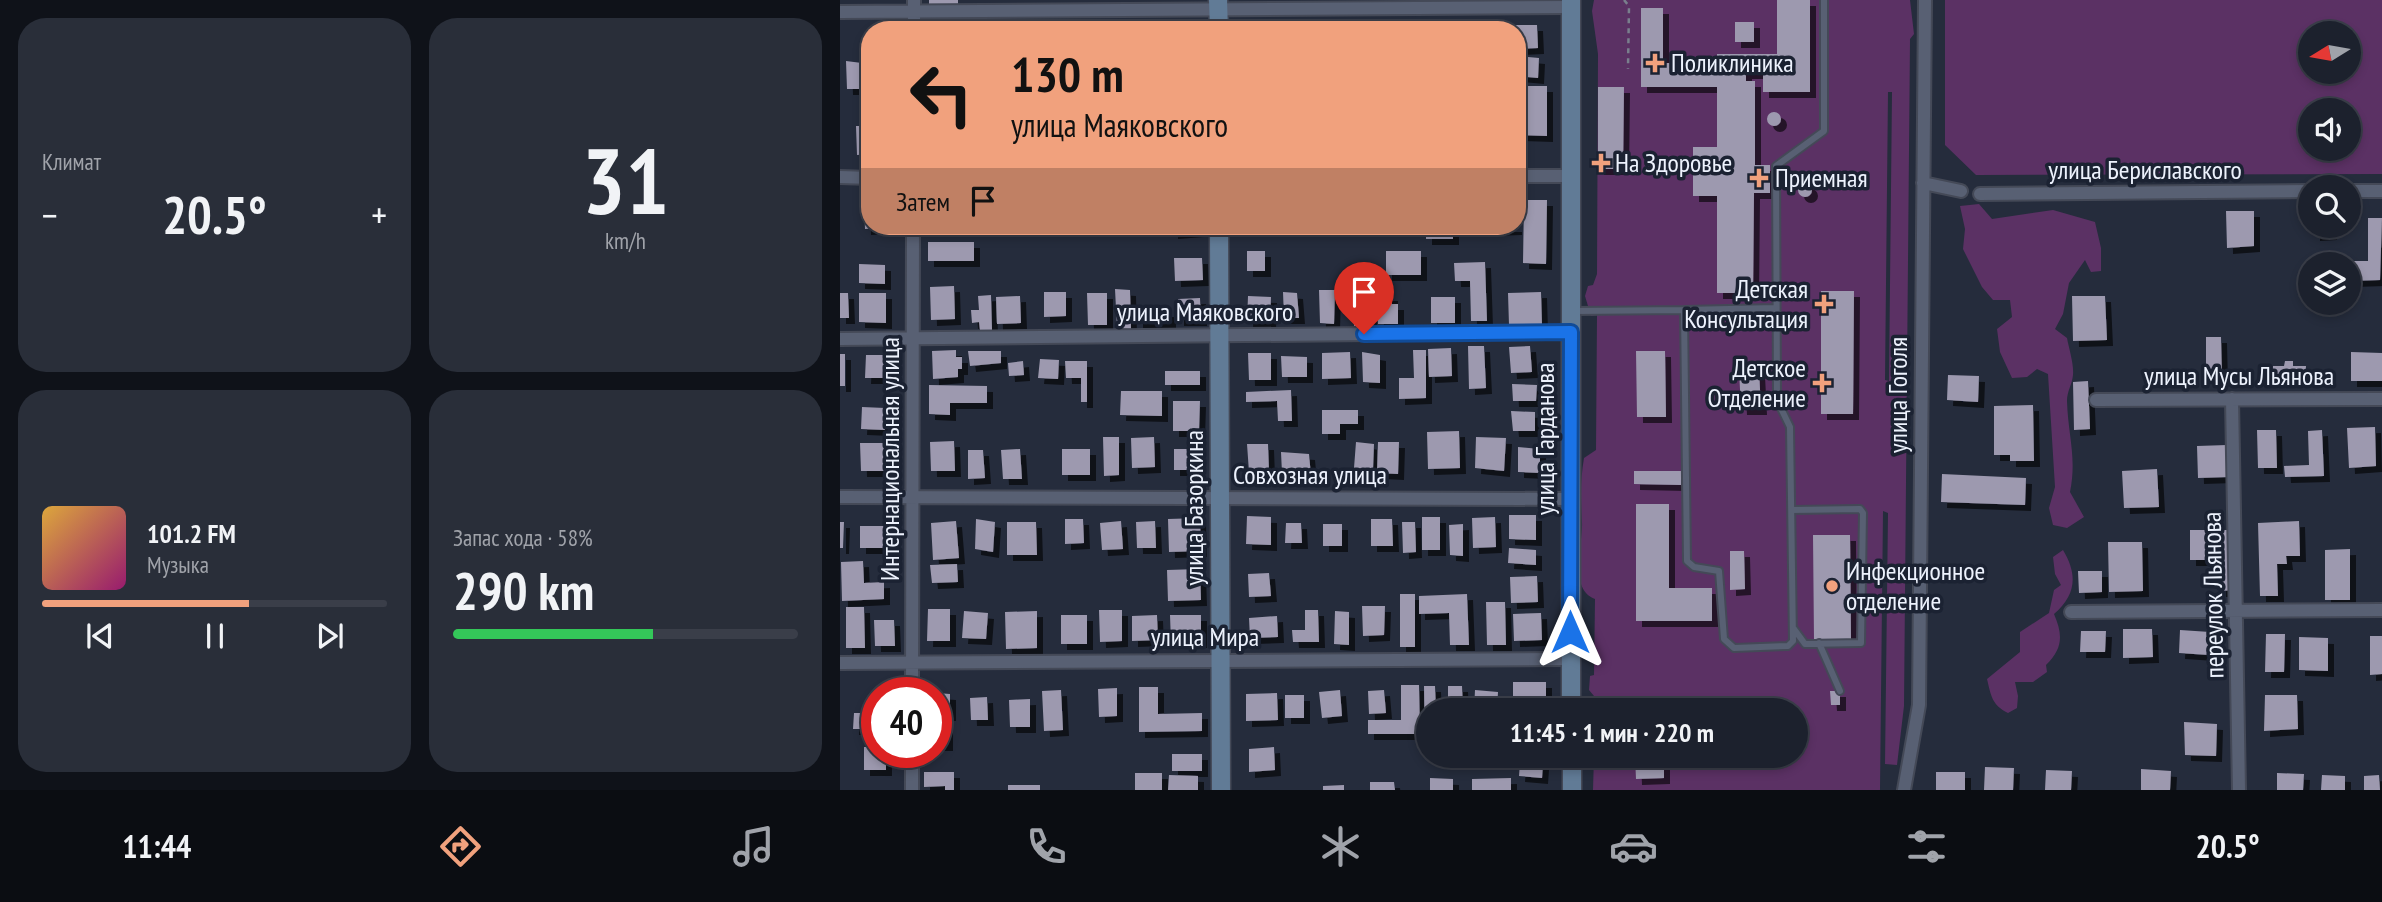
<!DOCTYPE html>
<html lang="ru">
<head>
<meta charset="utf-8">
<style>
	:root { --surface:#1c212d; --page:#292e39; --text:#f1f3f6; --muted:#a0a3aa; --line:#3a3e49; --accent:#f1a17d }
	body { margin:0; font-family:"PT Sans Narrow",sans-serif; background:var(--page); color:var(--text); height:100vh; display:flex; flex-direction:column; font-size:26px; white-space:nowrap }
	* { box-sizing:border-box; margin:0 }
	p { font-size:23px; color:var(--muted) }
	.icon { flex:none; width:38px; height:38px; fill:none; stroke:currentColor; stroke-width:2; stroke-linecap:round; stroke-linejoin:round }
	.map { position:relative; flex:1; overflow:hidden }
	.side { display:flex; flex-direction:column; gap:18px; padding:18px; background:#0f1219; width:840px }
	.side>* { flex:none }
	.hud { position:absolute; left:21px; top:21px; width:665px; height:214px; border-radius:28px; box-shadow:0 4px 10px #0003,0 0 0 2px var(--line); background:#f1a17d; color:#111; overflow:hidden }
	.needle { width:46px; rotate:259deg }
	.tools { position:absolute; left:1458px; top:21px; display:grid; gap:14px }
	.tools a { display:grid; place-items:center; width:63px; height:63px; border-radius:50%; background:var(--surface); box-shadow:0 4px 10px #0003,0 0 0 2px var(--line); font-size:35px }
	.speed { position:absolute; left:21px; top:677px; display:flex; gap:14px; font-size:35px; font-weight:700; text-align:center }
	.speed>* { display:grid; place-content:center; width:91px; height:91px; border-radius:50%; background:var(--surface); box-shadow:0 4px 10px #0003,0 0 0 2px var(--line); line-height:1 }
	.speed .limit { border:10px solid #d22; background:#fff; color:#111 }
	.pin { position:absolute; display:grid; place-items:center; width:60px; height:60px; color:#fff; margin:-72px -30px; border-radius:50% 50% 50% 0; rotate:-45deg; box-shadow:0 0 7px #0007 }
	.pin .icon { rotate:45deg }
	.me { position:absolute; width:77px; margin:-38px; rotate:0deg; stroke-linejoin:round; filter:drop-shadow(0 0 5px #0008) }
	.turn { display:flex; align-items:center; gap:24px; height:147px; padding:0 35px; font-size:32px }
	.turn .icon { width:91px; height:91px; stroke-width:2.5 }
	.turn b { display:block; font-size:49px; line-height:60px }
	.then { display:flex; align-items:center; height:66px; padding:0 35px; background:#0003; gap:14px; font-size:26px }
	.big { font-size:52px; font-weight:800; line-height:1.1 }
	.side .card { flex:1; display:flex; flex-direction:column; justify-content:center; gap:10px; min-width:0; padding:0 24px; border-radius:28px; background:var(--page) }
	.side .dial { align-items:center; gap:0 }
	.dial b { font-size:91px; line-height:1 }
	.song { display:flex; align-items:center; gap:21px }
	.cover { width:84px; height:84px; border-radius:10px; background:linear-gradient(135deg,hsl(40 70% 55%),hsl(320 70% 35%)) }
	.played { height:7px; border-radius:4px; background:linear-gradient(90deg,var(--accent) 60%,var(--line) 60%) }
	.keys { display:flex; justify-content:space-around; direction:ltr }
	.heat { display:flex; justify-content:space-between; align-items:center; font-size:38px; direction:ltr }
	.charge { height:10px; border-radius:5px; background:linear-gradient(90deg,#34c759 58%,var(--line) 0) }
	.side .tiles { flex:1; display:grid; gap:18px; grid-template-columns:repeat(2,1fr) }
	.trip { position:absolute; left:576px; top:698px; width:392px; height:70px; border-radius:35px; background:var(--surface); box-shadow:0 4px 10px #0003,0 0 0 2px var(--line); font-weight:800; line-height:70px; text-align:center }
	.dock { display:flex; height:112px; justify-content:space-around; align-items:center; background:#0b0d12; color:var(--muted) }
	.dock .icon { width:49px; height:49px }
	.dock .selected { color:var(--accent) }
	.dock b { font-size:32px; color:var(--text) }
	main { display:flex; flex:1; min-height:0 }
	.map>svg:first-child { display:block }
	.green { fill:#5b3164; fill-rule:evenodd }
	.building { fill:#9d99af; filter:url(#shadow) }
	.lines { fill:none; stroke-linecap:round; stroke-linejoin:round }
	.lane-casing { stroke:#444957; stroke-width:10 }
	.street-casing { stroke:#444957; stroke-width:16 }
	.secondary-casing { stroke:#444957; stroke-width:21 }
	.path { stroke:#797f8d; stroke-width:2.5; stroke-dasharray:5 5; stroke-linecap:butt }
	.lane { stroke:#586073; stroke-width:6 }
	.street { stroke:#586073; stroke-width:12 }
	.secondary { stroke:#617b96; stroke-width:18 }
	.route-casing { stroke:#114b97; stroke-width:18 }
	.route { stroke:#1a73e8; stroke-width:12 }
	.poi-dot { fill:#f1a17d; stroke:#1b2232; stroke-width:2.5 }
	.labels { text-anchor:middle; stroke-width:7; stroke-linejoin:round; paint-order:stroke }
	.poi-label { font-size:26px; fill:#edf2fd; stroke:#1b2232; text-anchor:start }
	.street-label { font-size:26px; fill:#edf2fd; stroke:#1b2232 }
</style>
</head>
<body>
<main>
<section class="side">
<div class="tiles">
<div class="card"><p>Климат</p>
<div class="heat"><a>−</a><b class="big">20.5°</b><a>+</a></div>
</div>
<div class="card dial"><b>31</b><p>km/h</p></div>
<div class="card">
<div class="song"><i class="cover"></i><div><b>101.2 FM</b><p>Музыка</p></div></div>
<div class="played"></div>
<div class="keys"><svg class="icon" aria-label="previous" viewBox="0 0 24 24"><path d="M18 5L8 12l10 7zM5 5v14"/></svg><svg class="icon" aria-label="pause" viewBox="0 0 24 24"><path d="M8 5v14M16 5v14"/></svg><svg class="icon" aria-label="next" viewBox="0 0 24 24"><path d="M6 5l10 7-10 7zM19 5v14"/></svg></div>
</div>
<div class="card"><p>Запас хода · 58%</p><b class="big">290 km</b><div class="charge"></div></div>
</div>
</section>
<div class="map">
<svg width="1542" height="790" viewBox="0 0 1542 790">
	<defs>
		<filter id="shadow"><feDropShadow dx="6" dy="6" stdDeviation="0" flood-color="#0009"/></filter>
	</defs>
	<rect width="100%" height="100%" fill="#252c3c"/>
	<!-- green -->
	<path class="green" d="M754,0H1070L1074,34L1070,39L1064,706L1057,765L1045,764L1048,513L1043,511L1040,790H753L754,756H956V710H754V696L749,690L750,676L754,675L755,599C728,589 743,544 742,523C741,500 740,481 744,458L756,450L757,315L751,316L745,296L748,286L753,285L757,274L758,54L752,11ZM1048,92H1052L1049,381L1045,380Z
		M1105,0H1542V174L1136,175L1105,145ZM1470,33H1508V72H1470ZM1470,110H1508V149H1470Z
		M1139,204L1152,219L1213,210L1255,222L1261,248V271L1251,272L1245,260L1229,283L1223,314L1215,329L1227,338C1229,349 1234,364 1233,375C1232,385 1227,391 1227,401C1228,435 1237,458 1230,492L1244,517L1227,528L1213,525L1209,508L1215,487L1208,374L1197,369L1187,377L1172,378L1160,352L1157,329L1172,317L1170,300H1153L1142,287L1123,249L1125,229L1120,206Z
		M1223,550C1238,575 1236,595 1214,614C1223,635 1223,648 1206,665L1207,672L1193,682H1175L1178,696L1177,708L1168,713C1152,705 1151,696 1147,679L1180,652V632L1209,613L1214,590L1221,585L1215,574L1213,557Z"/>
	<!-- building -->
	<path class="building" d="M89,0H118V4H89Z
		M937,0H970V92H923V73H906V81H915V165H930V193H914L913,293H877V196H853V147H877V87H801V8H823V63H877V54H937Z
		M895,22H914V42H895Z
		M572,23H592V30H572Z
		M471,25H504V30H471Z
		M671,25H697L698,48L677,49V30H671Z
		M677,56L699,58L698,78L677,76Z
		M6,61L30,64V75L21,76V89H7Z
		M687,86H707V136L677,135V112L687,113Z
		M758,87H784L783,169H758Z
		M927 119a7 7 0 1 1 14 0a7 7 0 1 1-14 0Z
		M16,126H30V154L17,155Z
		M958 190a7 7 0 1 1 14 0a7 7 0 1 1-14 0Z
		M684,200H707L706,264L683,263Z
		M24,204H30V226L44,228L25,229Z
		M1386,211H1414V246L1387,248Z
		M1528,218H1542L1540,280L1509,281V261H1528Z
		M332,226H357L358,231L332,233Z
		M444,226H462V231H444Z
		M487,226H517V230L487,231Z
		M539,226H564V230H539Z
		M586,226H613V239H586Z
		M646,226H676V229L647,230Z
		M1474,226H1490L1491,234L1474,235Z
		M88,242H134V261H88Z
		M407,251H425V271H407Z
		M546,251H581V275H546Z
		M334,258H362L363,280L335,281Z
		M645,262L647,321H631L630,281H615L614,263Z
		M19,264L45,265V284L19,283Z
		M513,275H530L531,326H514Z
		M114,286L115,319L91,320L90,287Z
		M275,289L290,290L291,329L277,328Z
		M479,290H495L494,324L480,323Z
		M981,291H1014L1013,414H981Z
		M204,292H226V316L204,317Z
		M443,292L457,293L459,318H444Z
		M701,292L702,325H669L668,293Z
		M0,293H8L9,318H0Z
		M19,293H46V323L19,322Z
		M247,293H267V325H248Z
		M151,295L152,330H140L139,322L132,323L131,310H139L138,296Z
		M537,295H552V304H558V324H538Z
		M180,296L181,323L157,324L156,297Z
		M408,296L431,297L430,323L407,322Z
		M1232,296H1265L1267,340L1233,341Z
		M591,297H615V323H591Z
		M360,298L361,320H338V299Z
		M330,311V322L297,323V312Z
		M1366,337H1381L1382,378H1366Z
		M628,346H644L646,388L629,389Z
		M690,346L692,372L671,373L669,347Z
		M611,348L612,376L589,377L588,349Z
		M116,350V357H122V369H118V377L93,379L92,351Z
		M573,350H586V398L559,399V378H574Z
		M128,351H161V363L130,366Z
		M796,351H825L826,417H797Z
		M510,352L511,378L482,379V353Z
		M522,352L540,355V383L523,382Z
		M1511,352L1542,353V381H1511Z
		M408,353H431V380H409Z
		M0,354H5V386H0Z
		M26,355H47V378H25Z
		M441,356L467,357V377H442Z
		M200,359L219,360L218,379L198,378Z
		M183,361L184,375L169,376L168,363Z
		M225,361H247V402H241V378H226Z
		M1445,361H1453V366H1466L1465,381L1432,380L1433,366H1444Z
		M899,370H919L921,409H901Z
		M325,371H360V385H325Z
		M1108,375L1139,376L1138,402L1107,400Z
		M1248,381L1250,429L1234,430L1233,382Z
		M672,384L697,385L696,401H673Z
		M89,385L147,386V403H110V415L89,414Z
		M451,390L452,421H438L437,401L406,402V392Z
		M281,391H322V416L280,415Z
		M333,401H360L359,431H333Z
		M1193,405L1194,461H1170V455H1154V406Z
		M22,407L45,408V430L21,429Z
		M482,410H518V424H500V434H482Z
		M671,411L695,412V431H673Z
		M1535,427L1536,466L1509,468L1507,428Z
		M1417,430H1436L1437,468H1418Z
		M1482,430L1484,476L1445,477L1444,466L1469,465L1468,431Z
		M619,431L620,468L588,469L587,432Z
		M263,437H279V475L264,476Z
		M314,437L315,467L292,468L291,438Z
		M636,437L666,438L664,471L635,468Z
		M114,441L115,471H91L90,442Z
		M516,442L534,444L533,469L514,468Z
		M538,442H559L558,474L537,473Z
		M20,443H46L47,471H21Z
		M407,444H428L429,471L409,472Z
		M1387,445L1388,477L1358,478L1357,446Z
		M678,447L700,449V473L678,472Z
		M180,449L182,479H163L161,450Z
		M222,449H250V475H222Z
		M334,449H356V470H334Z
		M128,450H143L145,478L128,479Z
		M441,452L469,454L471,476L442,473Z
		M1317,469L1319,507L1284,508L1282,471Z
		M794,471H841V485L794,484Z
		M1102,474L1186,478L1185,505L1101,502Z
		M796,504H829V588H872V621H796Z
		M669,515H696V540L669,539Z
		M407,516L431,517V545L406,544Z
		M582,517H600V550H582Z
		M655,517L656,547L633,548L632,518Z
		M360,518L361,551L329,552L328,519Z
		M136,519L155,522L153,552L135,549Z
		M225,519H243L244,543L225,544Z
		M531,519H552L553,546H531Z
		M116,521L119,558L93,560L91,523Z
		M281,521L283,549L262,550L260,523Z
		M315,521L316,548H297L296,522Z
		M1459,521L1460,556H1446L1447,564H1437L1438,596H1420L1418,523Z
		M0,522H4L3,548H0Z
		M167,522H196L197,555H167Z
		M562,522H575L576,552L563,553Z
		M446,523H461L462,543H445Z
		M483,524H502V546H483Z
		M623,524V556L610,555L609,525Z
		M20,526H44V548H20Z
		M1350,530H1393L1395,590L1380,591L1379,560H1350Z
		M973,535H1010L1011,640H974Z
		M1268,542H1302L1303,591L1269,592Z
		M669,548L696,550V565L668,563Z
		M1510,549V600H1485V550Z
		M890,551H904L905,589L890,590Z
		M23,561L24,583L44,582V599L2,601L1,562Z
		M117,564L118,582L92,583L90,565Z
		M360,569L361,600L328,601L327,570Z
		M1238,571H1262V592L1239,593Z
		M429,573L431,596L409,597L408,574Z
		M697,576L698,602L671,603L670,577Z
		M560,594H575V647H560Z
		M627,594L629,645H610L609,613L579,614V596Z
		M646,602H665L666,645H647Z
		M522,606H545L544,635L523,636Z
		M6,607H24L25,648H6Z
		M88,609H110V641H87Z
		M259,610H282V641L260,642Z
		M465,610H478L479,642H453L452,630H465Z
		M124,611L148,613L146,639L122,638Z
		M197,611V648L166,649L165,612Z
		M495,611L509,612V645L494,644Z
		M701,613L702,640L674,641L673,614Z
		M221,615H247V644H221Z
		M317,615L318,640L292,641V616Z
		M330,615H361V642L331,643Z
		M437,616L438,637L410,638L409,618Z
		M34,620H54L55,646H35Z
		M1283,629H1312L1313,657L1283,658Z
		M1340,630L1370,632L1369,655L1339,653Z
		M1241,631H1266L1265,652H1240Z
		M1426,634H1445L1444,672H1425Z
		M1530,636H1542V674L1530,675Z
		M1459,637L1488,638V671L1459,670Z
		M673,682H706V702H673Z
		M561,685H579L580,734H528V720H561Z
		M584,686H595L596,710H588V749H585Z
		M608,686H622L623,710H608Z
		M299,687H318V714L362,713V731L299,732Z
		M277,688V716L259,717L258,689Z
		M221,690L223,730L204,731L202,691Z
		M500,690L502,716L482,718L479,692Z
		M544,690L546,713L529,714L528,691Z
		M635,690L658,692L657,710H634Z
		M990,691H1000V705H991Z
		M96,693L110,694V715H96Z
		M437,693L438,720L406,721V694Z
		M445,695H464V718H445Z
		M1425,695H1457L1458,729L1424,731Z
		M147,697L148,720H131L130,698Z
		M190,699V727H170L169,700Z
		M14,713H37V729H13Z
		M1344,722L1377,724L1376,756L1345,755Z
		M96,727H107V745H96Z
		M24,747H37V752H46V770H24Z
		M434,747L435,770L409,772V749Z
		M332,754H362V771H332Z
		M795,756H824V778L796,779Z
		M680,762L703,764L702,778L679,776Z
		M1145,767L1174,768L1173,790H1144Z
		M1301,769L1331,771L1330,790H1301Z
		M1206,770L1232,771L1231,790H1205Z
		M84,772H114V790H105V786L84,787Z
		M1096,772H1125V790H1096Z
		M295,773H322V790H295Z
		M1437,773L1464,774L1463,790H1437Z
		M329,775L358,776V790H328Z
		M1482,775L1505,776V790H1481Z
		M1539,775L1540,790H1524V776Z
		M590,778L613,779V790H590Z
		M671,778V790H632V779Z
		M530,782H554L555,790H530Z
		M168,785H200V790H168Z
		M504,785V790H483V786Z"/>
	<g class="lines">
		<defs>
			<path id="lane" d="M935,308L844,310L847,561L854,567L879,571L884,639L894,648L948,646L953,641L950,427L937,400L936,166L984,131V0
				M734,311L844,310
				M952,510L1020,509L1023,513L1021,643L965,644L954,629
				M979,643L1000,691"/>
			<path id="street" d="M0,12L731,7
				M74,30V0
				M677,176H731
				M0,177L30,178
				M1083,183L1121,191
				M1508,191H1542
				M1140,194L1470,191
				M0,339L731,332
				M1392,399L1399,790
				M1256,400L1542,399
				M0,497L731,499
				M1231,612L1542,610
				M0,663L730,659
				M72,693L73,226
				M72,790V752
				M1064,790L1079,705L1085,0"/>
			<path id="secondary" d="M378,0L379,30
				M379,226L381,790
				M731,710V0
				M732,756V790"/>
		</defs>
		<!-- lane casing -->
		<use href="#lane" class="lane-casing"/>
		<!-- street casing -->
		<use href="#street" class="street-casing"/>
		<!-- secondary casing -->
		<use href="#secondary" class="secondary-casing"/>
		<!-- path -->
		<path class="path" d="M784,0L789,6L788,69"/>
		<!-- lane -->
		<use href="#lane" class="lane"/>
		<!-- street -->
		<use href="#street" class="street"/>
		<!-- secondary -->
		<use href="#secondary" class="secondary"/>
	</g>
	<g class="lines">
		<defs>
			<path id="route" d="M524,334L731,332L730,632"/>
		</defs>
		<!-- route casing -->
		<use href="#route" class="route-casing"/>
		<!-- route -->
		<use href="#route" class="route"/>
	</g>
	<!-- markers -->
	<g class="poi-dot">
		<path d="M811.5 52.5h7v7h7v7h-7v7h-7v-7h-7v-7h7z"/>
		<path d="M757.5 152.5h7v7h7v7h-7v7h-7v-7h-7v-7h7z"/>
		<path d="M915.5 167.5h7v7h7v7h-7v7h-7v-7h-7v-7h7z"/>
		<path d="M980.5 293.5h7v7h7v7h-7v7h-7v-7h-7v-7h7z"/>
		<path d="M978.5 372.5h7v7h7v7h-7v7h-7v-7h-7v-7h7z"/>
		<circle cx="992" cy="586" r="7"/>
	</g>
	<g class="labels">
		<!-- poi labels -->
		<g class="poi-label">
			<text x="831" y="72">Поликлиника</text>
			<text x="775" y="172">На Здоровье</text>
			<text x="935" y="187">Приемная</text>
			<text x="968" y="298" text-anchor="end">Детская<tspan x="968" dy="30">Консультация</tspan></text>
			<text x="966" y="377" text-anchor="end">Детское<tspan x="966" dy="30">Отделение</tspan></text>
			<text x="1006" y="580">Инфекционное<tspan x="1006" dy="30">отделение</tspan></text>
		</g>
		<!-- street labels -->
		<g class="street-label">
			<text x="1305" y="179">улица Бериславского</text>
			<text x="365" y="321">улица Маяковского</text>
			<text x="1399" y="385">улица Мусы Льянова</text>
			<text transform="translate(1058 395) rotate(-90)" y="9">улица Гоголя</text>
			<text transform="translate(705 439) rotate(-90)" y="9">улица Гарданова</text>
			<text transform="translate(50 459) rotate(-90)" y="9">Интернациональная улица</text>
			<text x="470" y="484">Совхозная улица</text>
			<text transform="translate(354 508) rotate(-90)" y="9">улица Базоркина</text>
			<text transform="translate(1373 595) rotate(-91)" y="9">переулок Льянова</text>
			<text x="365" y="646">улица Мира</text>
		</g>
	</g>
</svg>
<div class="tools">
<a><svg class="needle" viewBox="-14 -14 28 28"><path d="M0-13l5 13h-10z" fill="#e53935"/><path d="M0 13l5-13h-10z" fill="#a0a3aa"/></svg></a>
<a><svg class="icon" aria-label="sound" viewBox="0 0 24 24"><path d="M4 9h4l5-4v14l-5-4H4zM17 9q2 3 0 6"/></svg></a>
<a><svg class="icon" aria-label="search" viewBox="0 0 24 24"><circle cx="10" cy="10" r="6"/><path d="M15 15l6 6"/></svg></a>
<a><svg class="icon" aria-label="layers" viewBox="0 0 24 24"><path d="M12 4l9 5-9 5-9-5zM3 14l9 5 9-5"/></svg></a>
</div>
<div class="speed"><div class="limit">40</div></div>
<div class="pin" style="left:524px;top:334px;background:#d93025"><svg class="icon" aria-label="arrive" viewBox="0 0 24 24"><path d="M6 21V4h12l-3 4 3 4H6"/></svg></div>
<svg class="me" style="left:730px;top:632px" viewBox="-20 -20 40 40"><path d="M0-17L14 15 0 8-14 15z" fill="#1a73e8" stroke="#fff" stroke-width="4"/></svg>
<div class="trip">11:45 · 1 мин · 220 m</div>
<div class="hud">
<div class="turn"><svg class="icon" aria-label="left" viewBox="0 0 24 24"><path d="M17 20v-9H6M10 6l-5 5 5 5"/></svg><div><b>130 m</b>улица Маяковского</div></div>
<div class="then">Затем<svg class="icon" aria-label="arrive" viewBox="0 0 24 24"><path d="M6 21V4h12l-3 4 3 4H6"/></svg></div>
</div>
</div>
</main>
<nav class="dock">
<b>11:44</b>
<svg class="icon selected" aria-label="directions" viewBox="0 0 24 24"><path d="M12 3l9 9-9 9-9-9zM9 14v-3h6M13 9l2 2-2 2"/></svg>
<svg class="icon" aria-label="music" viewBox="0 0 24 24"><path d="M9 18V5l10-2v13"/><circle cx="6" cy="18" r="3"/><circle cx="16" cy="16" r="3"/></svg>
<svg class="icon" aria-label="phone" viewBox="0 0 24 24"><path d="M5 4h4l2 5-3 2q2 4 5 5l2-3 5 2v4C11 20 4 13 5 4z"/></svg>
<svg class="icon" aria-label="climate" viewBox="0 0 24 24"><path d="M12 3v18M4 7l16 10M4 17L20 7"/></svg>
<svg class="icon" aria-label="car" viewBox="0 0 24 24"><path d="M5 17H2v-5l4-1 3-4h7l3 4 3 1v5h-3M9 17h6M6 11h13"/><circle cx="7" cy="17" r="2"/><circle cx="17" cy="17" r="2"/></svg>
<svg class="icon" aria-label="filters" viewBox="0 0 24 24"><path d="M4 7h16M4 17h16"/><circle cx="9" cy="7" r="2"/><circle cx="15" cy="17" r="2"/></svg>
<b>20.5°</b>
</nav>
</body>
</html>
